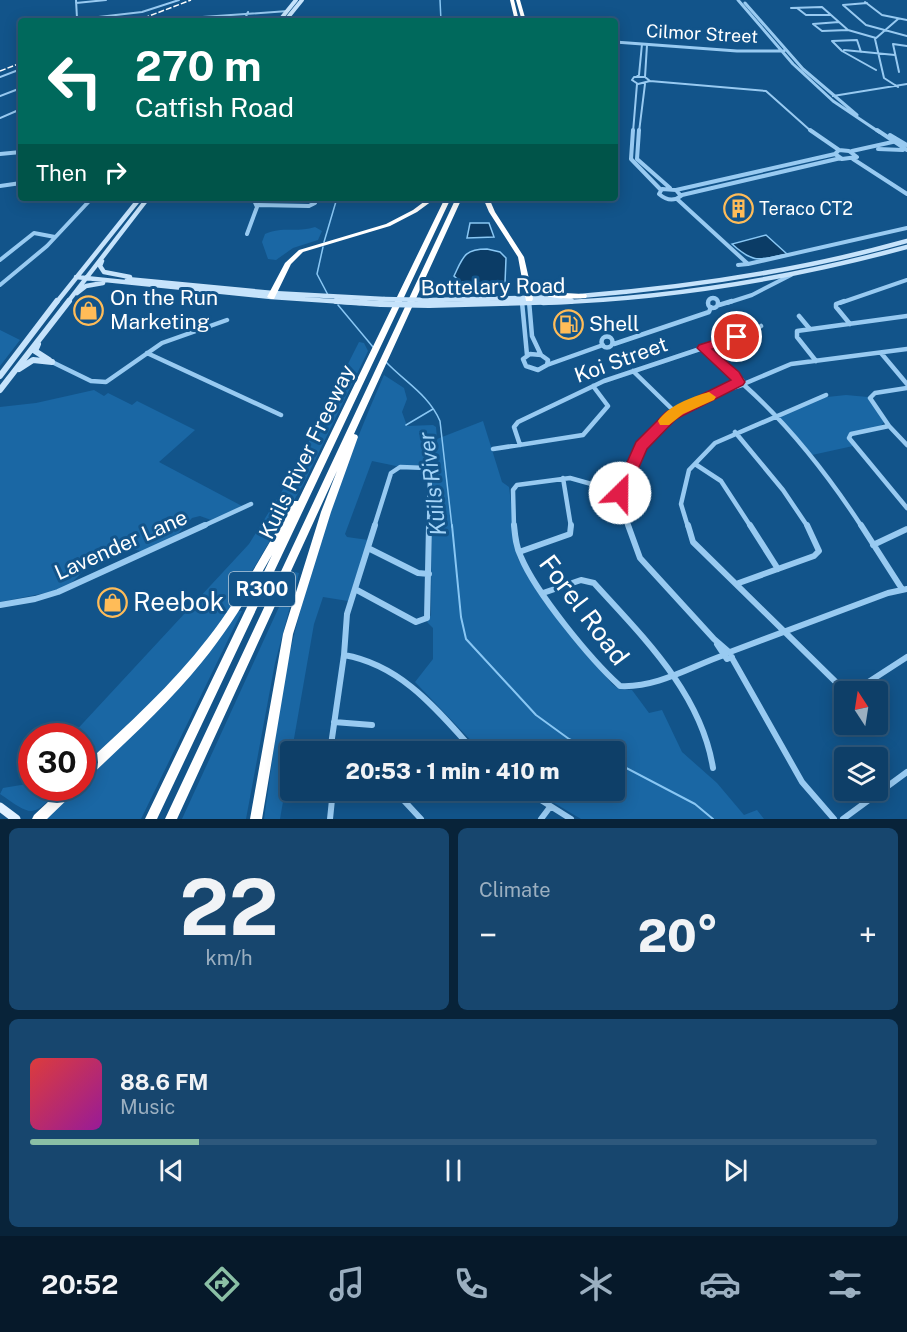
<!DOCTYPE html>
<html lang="en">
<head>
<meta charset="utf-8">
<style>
	:root { --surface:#0e3f68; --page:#17466e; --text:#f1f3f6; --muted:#9bafc0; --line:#2e587c; --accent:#8abfa5 }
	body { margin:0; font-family:"Public Sans",sans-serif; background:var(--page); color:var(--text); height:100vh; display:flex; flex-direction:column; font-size:22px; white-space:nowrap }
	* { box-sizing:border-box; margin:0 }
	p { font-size:20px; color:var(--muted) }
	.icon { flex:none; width:33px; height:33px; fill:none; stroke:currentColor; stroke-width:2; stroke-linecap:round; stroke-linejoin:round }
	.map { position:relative; height:819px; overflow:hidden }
	.panel { display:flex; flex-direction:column; gap:9px; padding:9px; background:#082339; flex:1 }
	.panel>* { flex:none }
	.guide { position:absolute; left:18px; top:18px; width:600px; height:183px; border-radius:6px; box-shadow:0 3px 15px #0003,0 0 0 2px var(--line); background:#00695c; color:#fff; overflow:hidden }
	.needle { width:39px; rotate:348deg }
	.fabs { position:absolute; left:834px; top:681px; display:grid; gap:12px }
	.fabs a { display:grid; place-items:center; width:54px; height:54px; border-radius:6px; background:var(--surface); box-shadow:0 3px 15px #0003,0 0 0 2px var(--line); font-size:30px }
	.speed { position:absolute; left:18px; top:723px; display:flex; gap:12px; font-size:30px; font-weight:700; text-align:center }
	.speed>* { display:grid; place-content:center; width:78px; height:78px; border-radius:50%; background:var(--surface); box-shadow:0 3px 15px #0003,0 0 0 2px var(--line); line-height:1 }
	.speed .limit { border:9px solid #d22; background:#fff; color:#111 }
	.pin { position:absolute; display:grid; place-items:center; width:51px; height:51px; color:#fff; margin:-26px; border:3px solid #fff; border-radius:50%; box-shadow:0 2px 6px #0007 }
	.me { position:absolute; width:66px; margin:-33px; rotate:23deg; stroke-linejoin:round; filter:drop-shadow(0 0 4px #0008) }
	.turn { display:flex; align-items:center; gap:21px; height:126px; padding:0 18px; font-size:27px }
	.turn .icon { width:78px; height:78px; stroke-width:2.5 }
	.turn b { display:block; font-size:42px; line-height:51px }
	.then { display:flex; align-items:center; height:57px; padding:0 18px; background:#0003; gap:12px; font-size:22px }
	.big { font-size:45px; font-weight:800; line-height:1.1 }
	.panel .card { flex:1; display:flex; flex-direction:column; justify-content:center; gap:9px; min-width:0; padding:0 21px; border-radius:9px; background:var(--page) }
	.panel .dial { align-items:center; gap:0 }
	.dial b { font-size:78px; line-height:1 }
	.song { display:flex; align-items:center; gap:18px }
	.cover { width:72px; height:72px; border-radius:9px; background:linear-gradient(135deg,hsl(0 70% 55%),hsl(300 70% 35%)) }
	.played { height:6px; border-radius:3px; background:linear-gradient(90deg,var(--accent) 20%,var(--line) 20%) }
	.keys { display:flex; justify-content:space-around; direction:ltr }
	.heat { display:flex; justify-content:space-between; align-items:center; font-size:33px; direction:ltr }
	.panel .tiles { flex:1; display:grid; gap:9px; grid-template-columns:1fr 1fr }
	.card:last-child { grid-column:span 2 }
	.trip { position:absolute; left:280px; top:741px; width:345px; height:60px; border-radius:6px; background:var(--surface); box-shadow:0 3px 15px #0003,0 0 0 2px var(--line); font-weight:800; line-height:60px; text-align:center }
	.dock { display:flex; height:96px; justify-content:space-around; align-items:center; background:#06192a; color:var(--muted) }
	.dock .icon { width:42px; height:42px }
	.dock .on { color:var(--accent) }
	.dock b { font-size:27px; color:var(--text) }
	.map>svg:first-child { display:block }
	.green { fill:#1a67a4 }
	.water { fill:#0b3c66; stroke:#89c7f4; stroke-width:1.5 }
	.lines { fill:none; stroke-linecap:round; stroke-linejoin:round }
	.stream-far1 { stroke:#89c7f4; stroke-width:1.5 }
	.stream { stroke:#89c7f4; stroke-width:2 }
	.minor-far3 { stroke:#98caf1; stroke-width:2 }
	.minor-far2 { stroke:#98caf1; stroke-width:4 }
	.minor-far1 { stroke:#98caf1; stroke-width:4.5 }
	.minor { stroke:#98caf1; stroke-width:6 }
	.tertiary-far1 { stroke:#98caf1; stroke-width:3 }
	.tertiary { stroke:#98caf1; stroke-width:4 }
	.secondary-far2 { stroke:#c6e3fb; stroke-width:4 }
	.secondary-far1 { stroke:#c6e3fb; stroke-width:4.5 }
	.secondary { stroke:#c6e3fb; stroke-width:6 }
	.primary { stroke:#e2f0ff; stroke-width:9 }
	.motorway { fill:#fff; fill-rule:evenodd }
	.rail { stroke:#fff; stroke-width:1.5; stroke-dasharray:6 2; stroke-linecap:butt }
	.secondary-bridge-far1 { stroke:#c6e3fb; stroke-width:4.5 }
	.secondary-bridge { stroke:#c6e3fb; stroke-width:6 }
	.route { fill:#e11d48; stroke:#92132f; stroke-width:1.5 }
	.slow { fill:#f59e0b }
	.labels { text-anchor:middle; stroke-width:6; stroke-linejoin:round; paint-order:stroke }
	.far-street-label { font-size:18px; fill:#fff; stroke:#12548a }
	.far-poi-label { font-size:18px; fill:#fff; stroke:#12548a; text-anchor:start }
	.shield { fill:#12548a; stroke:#b8ccdc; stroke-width:1.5 }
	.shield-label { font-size:20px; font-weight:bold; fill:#fff }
	.street-label { font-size:21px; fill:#fff; stroke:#12548a }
	.poi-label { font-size:21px; fill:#fff; stroke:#12548a; text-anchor:start }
	.water-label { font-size:22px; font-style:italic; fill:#a4d4f8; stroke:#12548a }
	.near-poi-label { font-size:26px; fill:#fff; stroke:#12548a; text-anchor:start }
	.near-street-label { font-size:26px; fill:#fff; stroke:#12548a }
</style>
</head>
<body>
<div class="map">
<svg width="907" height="819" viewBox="0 0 907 819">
	<rect width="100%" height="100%" fill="#12548a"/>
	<!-- green -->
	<path class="green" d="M315,227L322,231L318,240L293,248L276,260L268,259L262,242L265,234C281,226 298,233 315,227Z
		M0,330L20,340L0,366Z
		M359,342L364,343L368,351L303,485L226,615L204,645L155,699L83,766L82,736H71L249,544L292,475Z
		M384,375L404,388L407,399L402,412L407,426L433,425L436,427L437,439L483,421L502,482L509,487L518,559L541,596L612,684L619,689L632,690L649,713L662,710L682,752L717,783L744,815L757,810L764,819H581L534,791L615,790V752L481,751L415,682L433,659V628L427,622L431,615L432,470L425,465L396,466L372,461L345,534L347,537L368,540L348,601L323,597L314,624L280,819H264C273,759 279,697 293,639C315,549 347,459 384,375Z
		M94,390L104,396L108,393L132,405L137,401L195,430L159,462L242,506L211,520L200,516L192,518L175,537L141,551L124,547L94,561L68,586L60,590L0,602V407L36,403Z
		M846,395L868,397L884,422L881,426L849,433L847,438L853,446L812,455L780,420V415L818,398Z
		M295,572L299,573L275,663L246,819H182Z
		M238,611H242L141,819H46L78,788H82L83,784L108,759Z
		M31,779L32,788H60C33,818 33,817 0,794L3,788L27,784Z"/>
	<!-- water -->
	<path class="water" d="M470,223H489L494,237L467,238Z
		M766,235L787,254C759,260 754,264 732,244Z
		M487,249L500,252L506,258L505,283L502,285L461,282L454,276C463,257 464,249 487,249Z"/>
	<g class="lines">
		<!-- stream-far1 -->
		<path class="stream-far1" d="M440,0L441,21
			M324,242L337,198
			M323,247L317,274L328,295
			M338,305L373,347
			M386,362C405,382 429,395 440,421L452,527
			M406,425L433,409"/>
		<!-- stream -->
		<path class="stream" d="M452,525L461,617L466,639L536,715L569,739L594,752
			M615,762L695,804L713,819"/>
		<!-- minor-far3 -->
		<path class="minor-far3" d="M76,0L77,18L81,19L142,12L179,0
			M865,2L882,15L907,20
			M76,3L106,0
			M867,3L843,5L866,25L907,36
			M791,8L822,7L848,30L876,38
			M797,8L806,15H831
			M898,19L875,39L884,78L898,87
			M145,21L288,11
			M244,21L248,12
			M839,22L813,24L822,31L848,30
			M844,50L895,55
			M861,52L857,40L832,41L842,51L876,70
			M899,72L893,44L907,46
			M0,77L21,69
			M634,77H645L650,81L638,84L632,80Z
			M636,77L639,75L642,44
			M645,77L647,45
			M650,81L766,91L812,132
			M0,96L21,88
			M833,96L907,84
			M0,118L21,109
			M633,132L637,84
			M639,132L645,84"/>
		<!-- minor-far2 -->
		<path class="minor-far2" d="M633,130L631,159L661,190
			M639,130L637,159L670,188
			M810,130L839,150
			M839,150L849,151L857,157L842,159L835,154Z
			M852,151L897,141
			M0,154L21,152
			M853,159L907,194
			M0,186L21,183
			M662,189L676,190L681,196C673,202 666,200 659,194Z
			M676,190L835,154
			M682,195L841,158
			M677,199L748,264L907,228
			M258,205L309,206L315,203L317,198
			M247,234L257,207L253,198
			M0,260L34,233L55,237
			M738,265L748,264
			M0,285L47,246L92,198
			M529,300V303
			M727,303L752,295L791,275
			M840,303L907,280"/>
		<!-- minor-far1 -->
		<path class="minor-far1" d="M708 303a5 5 0 1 1 10 0a5 5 0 1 1-10 0Z
			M529,301L532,336L541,355
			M844,301L836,304V307L850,324
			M522,302L527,355
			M719,305L732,301
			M799,316L809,328
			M601.5 342a5.5 5.5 0 1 1 11 0a5.5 5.5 0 1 1-11 0Z
			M614,344L709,312L711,307
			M703,348L742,380
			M147,353L281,415
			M881,353L907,384
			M530,354L541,355L548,360L547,365L538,370L526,366L523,359Z
			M50,361L91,381L106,382L162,343L227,320
			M816,361L797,337V331L907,316
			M547,365L603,345
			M633,371L675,412
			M746,383L791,364L907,349
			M744,385C791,427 828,475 862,527
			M907,388L875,393L870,398L889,426L907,445
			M889,426L851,434L849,438L907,508
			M735,432L783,490L808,527
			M520,445L514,427L518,422L604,381L754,331L761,326
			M493,449L583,435L608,406L593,386
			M695,464L721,481L751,527
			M563,478L571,527
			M620 491a3 3 0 1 1 6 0a3 3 0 1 1-6 0Z
			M626,490C642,427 682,402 742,385
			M620,493L629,527
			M201,527L251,504
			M374,527L391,473L400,467L428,468L430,472L429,527
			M514,527L513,490L517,485L570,478L620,492
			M688,527L681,504L689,470L715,443L826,395"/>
		<!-- minor -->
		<path class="minor" d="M514,525C515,536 516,547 521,557C536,593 591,660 620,686C657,688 690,667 724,655
			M628,525L640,558L714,639L729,652
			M688,525L693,542L846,692
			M750,525L778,569
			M861,525L902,589
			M873,545L907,529
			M368,548L418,573L429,574
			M519,552L570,534L571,525
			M736,584L814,556L819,551L807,525
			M355,589L416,622L427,618L429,525
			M543,593L581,580L594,583C643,637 701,693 713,768
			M0,605L35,599L58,592L205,525
			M717,644L727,659L732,657
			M730,652L888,593L907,589
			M344,655C402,665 438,711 475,752
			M732,658L802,782L834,819
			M853,692L907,657
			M334,722L372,725
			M330,752L344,655L347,614L375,525
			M394,790L421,819
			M525,790L571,819
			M330,819L333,790
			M541,819L550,807
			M843,819L907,772"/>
		<!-- tertiary-far1 -->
		<path class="tertiary-far1" d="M738,0L793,64L833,101L879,132
			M745,3L803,69L857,115
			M615,42L737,51H784"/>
		<!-- tertiary -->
		<path class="tertiary" d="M877,130L907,150
			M890,135L907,145
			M878,149L903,150"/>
		<!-- secondary-far2 -->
		<path class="secondary-far2" d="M279,21L296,0
			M285,21L302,0"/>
		<!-- secondary-far1 -->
		<path class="secondary-far1" d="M102,261L100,266L104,272L130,277
			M76,277L271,297L360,303
			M127,279L273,293L384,299
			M77,293L86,286L103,283
			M580,296C691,287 800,271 907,241
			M431,300L561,297
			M56,303L140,198
			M67,303L148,198
			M543,303C666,299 788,279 907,247"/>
		<!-- secondary -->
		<path class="secondary" d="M336,301L381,304
			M429,305L571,301
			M38,344L35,351L49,360
			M19,369L33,360L52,362
			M0,376L57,301
			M0,390L69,301"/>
		<!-- primary -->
		<path class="primary" d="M0,807L16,819"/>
		<!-- motorway -->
		<path class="motorway" d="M510,0H514L519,21H515Z
			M516,0H520L526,21H522Z
			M429,198H436L417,212L390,226L303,252L291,264L274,299H271L267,297L285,263L299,250L386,224L413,210Z
			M445,198H451L157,819H145L272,555C251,592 229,629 202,662C167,705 126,742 86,780L82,782V767C126,726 171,686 208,638C241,596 266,547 294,501H298Z
			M456,198H462L354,434L357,435L358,437L331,512L293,634L262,819H250L283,634L321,512L337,471L177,819H165Z
			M483,198H489L495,212L524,257L529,279L541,290L546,292L583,294H586L587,296L586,298C568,299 545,300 531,289L533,299L532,301H526L518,257L489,212Z
			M63,788H77L75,792L47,819H32L34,815Z"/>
		<!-- rail -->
		<path class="rail" d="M136,21L191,0
			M0,71L21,63"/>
		<!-- secondary-bridge-far1 -->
		<path class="secondary-bridge-far1" d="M384,299L431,300"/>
		<!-- secondary-bridge -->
		<path class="secondary-bridge" d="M381,304L429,305"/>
	</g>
	<!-- route -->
	<path class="route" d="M737,333L743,337L741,340L712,349L739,372L745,382L743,385L676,419L647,449L626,497H615L612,489L620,478L636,442L666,412L731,380L697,348L699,345Z"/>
	<!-- slow -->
	<path class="slow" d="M709,392L716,397L714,400L683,414L669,425H660L658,421C668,406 691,397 709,392Z"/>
	<!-- icons -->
	<defs>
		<symbol id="building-ring" viewBox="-11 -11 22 22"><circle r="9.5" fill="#12548a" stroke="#ffbc58" stroke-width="1.5"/><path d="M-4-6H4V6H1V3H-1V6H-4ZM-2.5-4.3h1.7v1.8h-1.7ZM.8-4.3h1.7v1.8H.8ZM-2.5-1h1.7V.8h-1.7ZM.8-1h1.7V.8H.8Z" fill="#ffbc58"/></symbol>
		<symbol id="shop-ring" viewBox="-11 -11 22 22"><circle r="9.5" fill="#12548a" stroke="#ffbc58" stroke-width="1.5"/><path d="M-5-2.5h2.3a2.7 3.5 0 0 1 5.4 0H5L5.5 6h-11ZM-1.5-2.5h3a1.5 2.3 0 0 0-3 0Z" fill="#ffbc58"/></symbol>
		<symbol id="fuel-ring" viewBox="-11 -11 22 22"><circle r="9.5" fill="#12548a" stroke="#ffbc58" stroke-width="1.5"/><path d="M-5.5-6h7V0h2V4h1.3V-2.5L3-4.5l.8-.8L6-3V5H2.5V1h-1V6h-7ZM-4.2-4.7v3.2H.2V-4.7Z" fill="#ffbc58"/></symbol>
	</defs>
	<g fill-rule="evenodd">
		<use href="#building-ring" x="722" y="192" width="33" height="33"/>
		<use href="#shop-ring" x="72" y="294" width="33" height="33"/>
		<use href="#fuel-ring" x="552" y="308" width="33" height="33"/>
		<use href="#shop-ring" x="96" y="586" width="33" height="33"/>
	</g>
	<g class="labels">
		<!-- far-street labels -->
		<g class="far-street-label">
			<text transform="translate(702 34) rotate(3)" y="6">Cilmor Street</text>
		</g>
		<!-- far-poi labels -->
		<g class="far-poi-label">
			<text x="759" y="215">Teraco CT2</text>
		</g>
		<!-- shield labels -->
		<rect class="shield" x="229" y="572" width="66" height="34" rx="4.5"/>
		<g class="shield-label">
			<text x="262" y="596">R300</text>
		</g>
		<!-- street labels -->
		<g class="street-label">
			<text transform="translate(493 287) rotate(-1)" y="7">Bottelary Road</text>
			<text transform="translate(621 360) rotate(-20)" y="7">Koi Street</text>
			<text transform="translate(307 452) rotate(-64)" y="7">Kuils River Freeway</text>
			<text transform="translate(121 545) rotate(-24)" y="7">Lavender Lane</text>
		</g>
		<!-- poi labels -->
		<g class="poi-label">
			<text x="110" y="305">On the Run<tspan x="110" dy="24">Marketing</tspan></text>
			<text x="589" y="331">Shell</text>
		</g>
		<!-- water labels -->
		<g class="water-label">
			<text transform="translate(432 484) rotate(-97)" y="8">Kuils River</text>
		</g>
		<!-- near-poi labels -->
		<g class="near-poi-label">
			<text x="133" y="611">Reebok</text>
		</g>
		<!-- near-street labels -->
		<g class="near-street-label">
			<text transform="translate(584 610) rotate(53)" y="9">Forel Road</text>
		</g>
	</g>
</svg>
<div class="fabs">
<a><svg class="needle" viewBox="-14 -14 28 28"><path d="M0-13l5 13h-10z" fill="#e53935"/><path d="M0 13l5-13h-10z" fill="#9bafc0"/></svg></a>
<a><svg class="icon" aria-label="layers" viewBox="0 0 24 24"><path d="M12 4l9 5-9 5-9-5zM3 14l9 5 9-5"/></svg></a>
</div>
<div class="speed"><div class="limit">30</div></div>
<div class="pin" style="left:737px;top:337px;background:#d93025"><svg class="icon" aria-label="arrive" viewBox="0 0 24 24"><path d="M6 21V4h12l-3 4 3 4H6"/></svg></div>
<svg class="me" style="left:620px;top:493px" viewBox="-20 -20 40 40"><circle r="19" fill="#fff"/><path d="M0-13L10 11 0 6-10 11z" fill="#e11d48"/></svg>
<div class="trip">20:53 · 1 min · 410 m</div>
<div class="guide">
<div class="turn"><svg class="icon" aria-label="left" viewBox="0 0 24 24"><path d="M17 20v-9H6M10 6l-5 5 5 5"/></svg><div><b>270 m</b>Catfish Road</div></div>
<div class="then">Then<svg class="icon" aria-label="right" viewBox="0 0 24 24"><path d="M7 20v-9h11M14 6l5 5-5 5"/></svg></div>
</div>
</div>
<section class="panel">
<div class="tiles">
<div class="card dial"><b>22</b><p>km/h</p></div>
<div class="card"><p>Climate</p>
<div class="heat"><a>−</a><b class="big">20°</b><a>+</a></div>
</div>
<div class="card">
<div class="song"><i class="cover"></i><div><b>88.6 FM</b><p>Music</p></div></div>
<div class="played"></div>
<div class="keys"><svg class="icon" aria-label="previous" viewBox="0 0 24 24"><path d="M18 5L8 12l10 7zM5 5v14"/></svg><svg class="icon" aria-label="pause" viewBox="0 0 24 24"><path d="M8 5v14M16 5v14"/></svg><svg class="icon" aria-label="next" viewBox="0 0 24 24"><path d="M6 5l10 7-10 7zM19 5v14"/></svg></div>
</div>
</div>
</section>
<nav class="dock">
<b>20:52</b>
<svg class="icon on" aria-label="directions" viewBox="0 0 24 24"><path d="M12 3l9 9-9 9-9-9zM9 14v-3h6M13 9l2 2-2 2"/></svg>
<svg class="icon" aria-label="music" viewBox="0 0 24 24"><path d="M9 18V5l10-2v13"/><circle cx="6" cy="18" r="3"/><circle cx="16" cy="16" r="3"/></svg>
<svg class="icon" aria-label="phone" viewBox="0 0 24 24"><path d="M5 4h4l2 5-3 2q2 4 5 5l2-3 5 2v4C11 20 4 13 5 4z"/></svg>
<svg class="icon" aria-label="climate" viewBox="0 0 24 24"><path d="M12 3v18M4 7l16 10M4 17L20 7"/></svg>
<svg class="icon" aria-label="car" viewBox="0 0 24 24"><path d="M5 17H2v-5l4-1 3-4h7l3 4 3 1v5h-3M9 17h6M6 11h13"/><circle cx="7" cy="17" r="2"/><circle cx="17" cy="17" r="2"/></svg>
<svg class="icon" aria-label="filters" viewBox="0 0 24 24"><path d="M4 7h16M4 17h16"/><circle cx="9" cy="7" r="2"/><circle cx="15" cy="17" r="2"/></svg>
</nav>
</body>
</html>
